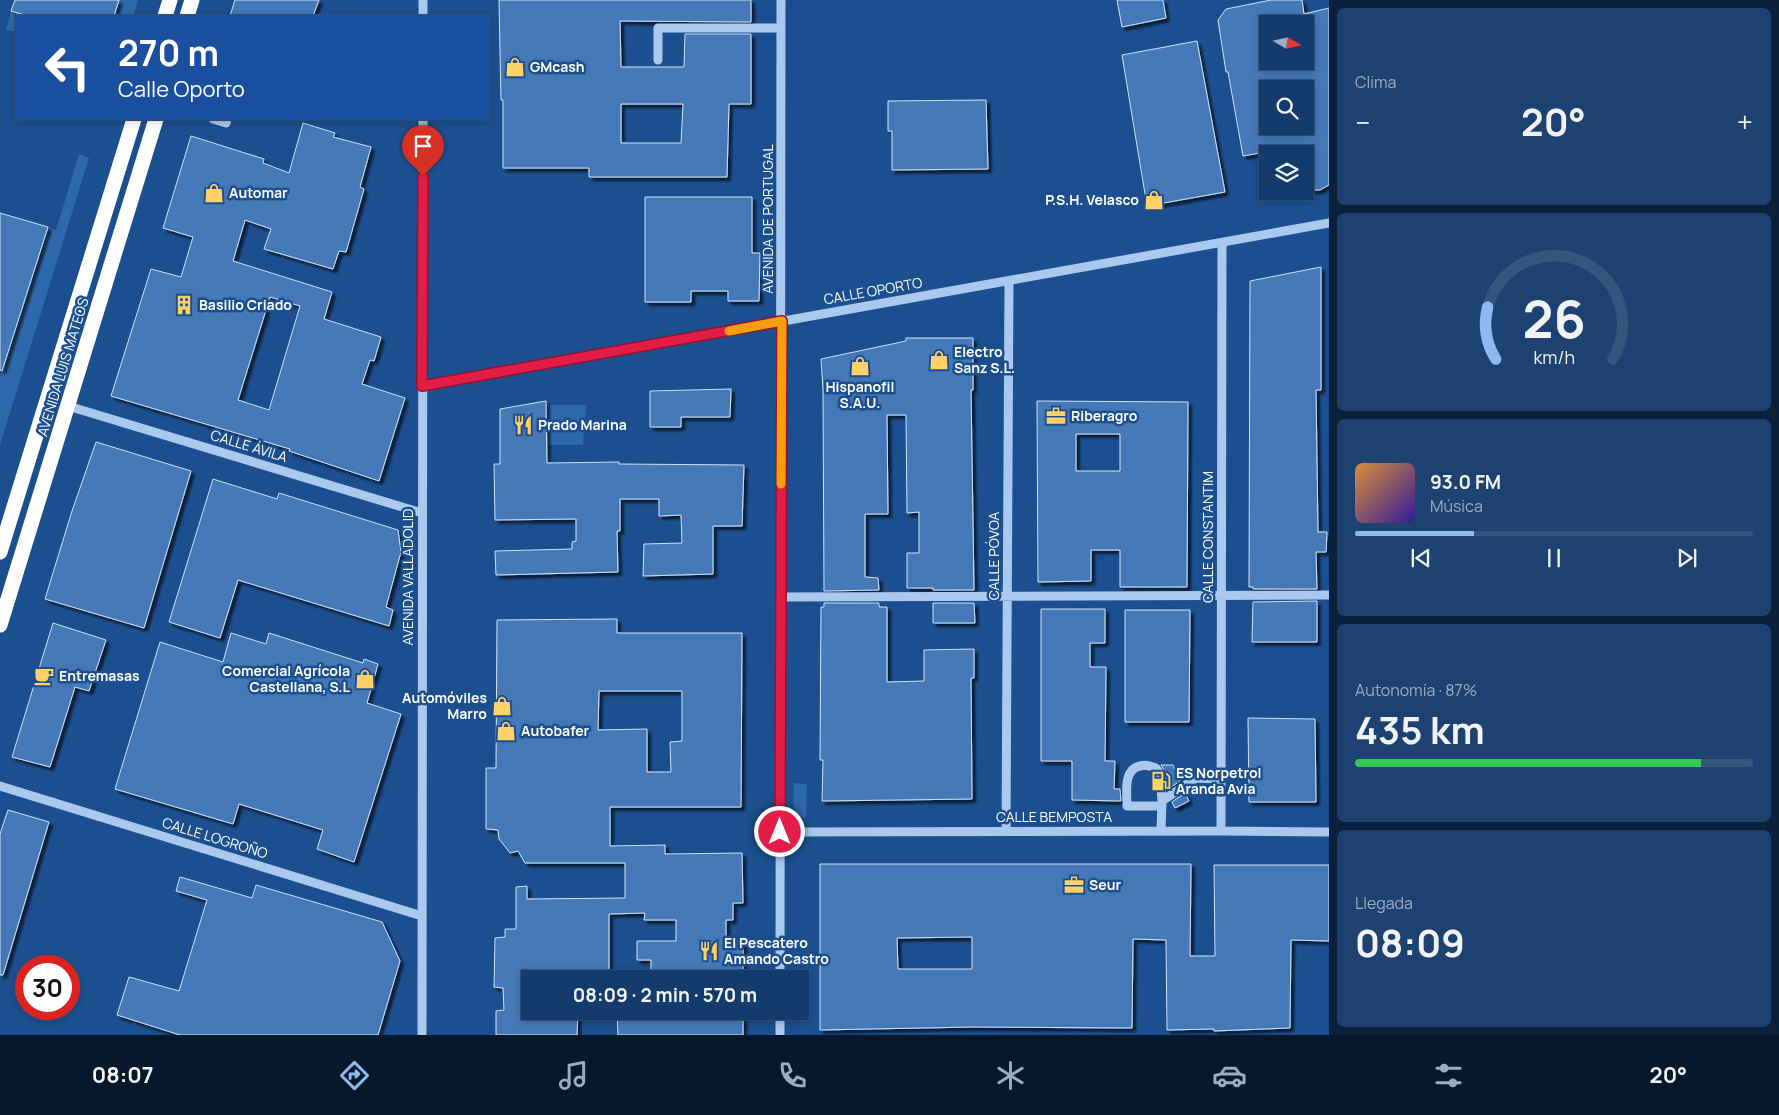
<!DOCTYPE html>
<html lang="es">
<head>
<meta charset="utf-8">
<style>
	:root { --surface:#143b6b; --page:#1d4271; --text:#f1f3f6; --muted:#9dadc1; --line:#33557e; --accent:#90b9f0 }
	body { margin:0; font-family:Manrope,sans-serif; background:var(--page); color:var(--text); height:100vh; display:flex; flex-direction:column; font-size:19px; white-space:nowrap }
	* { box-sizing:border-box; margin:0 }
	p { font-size:16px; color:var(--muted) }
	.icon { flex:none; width:28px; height:28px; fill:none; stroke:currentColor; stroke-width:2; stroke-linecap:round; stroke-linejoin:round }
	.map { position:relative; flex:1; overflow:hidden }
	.details { display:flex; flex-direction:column; gap:8px; padding:8px; background:#0b203b; width:450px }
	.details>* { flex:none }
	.hud { position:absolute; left:15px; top:15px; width:475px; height:105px; border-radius:0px; box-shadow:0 2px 8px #0003,0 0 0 1px var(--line); background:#1a4fa0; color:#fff; overflow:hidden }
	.needle { width:32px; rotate:99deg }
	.controls { position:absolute; left:1259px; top:15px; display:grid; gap:10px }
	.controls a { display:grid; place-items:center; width:55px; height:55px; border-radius:0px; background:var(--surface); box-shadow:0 2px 8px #0003,0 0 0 1px var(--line); font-size:25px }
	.speed { position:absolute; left:15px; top:955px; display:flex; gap:10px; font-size:25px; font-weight:700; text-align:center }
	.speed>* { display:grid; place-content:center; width:65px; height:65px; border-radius:50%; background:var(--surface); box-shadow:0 2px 8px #0003,0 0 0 1px var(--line); line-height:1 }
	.speed .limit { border:8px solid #d22; background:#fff; color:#111 }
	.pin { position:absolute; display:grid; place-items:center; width:42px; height:42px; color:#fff; margin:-51px -21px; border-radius:50% 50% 50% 0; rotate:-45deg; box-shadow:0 0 5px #0007 }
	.pin .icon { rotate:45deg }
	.me { position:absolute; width:55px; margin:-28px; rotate:0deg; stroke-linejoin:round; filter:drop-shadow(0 0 4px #0008) }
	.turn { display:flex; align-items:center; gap:18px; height:105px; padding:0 20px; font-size:22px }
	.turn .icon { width:65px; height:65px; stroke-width:2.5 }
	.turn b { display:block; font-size:35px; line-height:42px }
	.big { font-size:38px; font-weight:700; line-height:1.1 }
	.details .card { flex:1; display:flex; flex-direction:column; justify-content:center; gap:8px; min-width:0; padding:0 18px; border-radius:8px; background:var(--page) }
	.details .dial { align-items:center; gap:0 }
	.dial svg { height:130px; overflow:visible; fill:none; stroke:var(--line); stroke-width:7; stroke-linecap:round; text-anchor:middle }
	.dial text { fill:var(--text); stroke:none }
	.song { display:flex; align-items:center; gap:15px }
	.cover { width:60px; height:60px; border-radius:8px; background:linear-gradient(135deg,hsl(30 70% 55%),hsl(250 70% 35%)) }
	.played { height:5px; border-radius:2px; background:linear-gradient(90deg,var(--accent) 30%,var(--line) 30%) }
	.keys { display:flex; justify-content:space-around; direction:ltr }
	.heat { display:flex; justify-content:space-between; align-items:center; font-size:28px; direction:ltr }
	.charge { height:8px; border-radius:4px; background:linear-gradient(90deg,#34c759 87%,var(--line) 0) }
	.trip { position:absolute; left:521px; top:970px; width:288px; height:50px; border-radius:0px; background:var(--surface); box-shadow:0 2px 8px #0003,0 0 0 1px var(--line); font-weight:700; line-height:50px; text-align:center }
	.tabs { display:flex; height:80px; justify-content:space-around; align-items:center; background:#08182b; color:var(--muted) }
	.tabs .icon { width:35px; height:35px }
	.tabs .current { color:var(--accent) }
	.tabs b { font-size:22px; color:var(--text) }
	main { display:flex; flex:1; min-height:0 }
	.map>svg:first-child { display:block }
	.green { fill:#2e69ad }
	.building { fill:#4478b7; stroke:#cfe3fa; fill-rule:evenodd; filter:url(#shadow) }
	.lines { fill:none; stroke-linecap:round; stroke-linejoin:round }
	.minor { stroke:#a9c9ee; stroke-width:9 }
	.highway { stroke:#fff; stroke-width:15 }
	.route-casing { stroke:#92132f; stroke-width:12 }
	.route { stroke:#e11d48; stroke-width:9 }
	.slow { stroke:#f59e0b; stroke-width:9 }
	.labels { text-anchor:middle; stroke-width:5; stroke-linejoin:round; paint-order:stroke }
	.poi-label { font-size:14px; font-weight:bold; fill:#fff; stroke:#1b4f8f; text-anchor:start }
	.street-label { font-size:14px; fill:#fff; stroke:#1b4f8f }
</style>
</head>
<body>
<main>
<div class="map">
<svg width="1329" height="1035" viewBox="0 0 1329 1035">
	<defs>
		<filter id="shadow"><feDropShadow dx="3.5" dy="3.5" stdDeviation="1" flood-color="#0009"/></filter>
	</defs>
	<rect width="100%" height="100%" fill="#1b4f8f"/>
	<!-- green -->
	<path class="green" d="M119,0H138L133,16H114Z
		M11,11L26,16H16V32L6,30Z
		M79,154L89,158L0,445V378L48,227L56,230Z
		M546,405H586L585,422H546Z
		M547,428L584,429L583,445H547Z
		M794,783L807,784L806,818C789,817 794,796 794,783Z"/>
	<!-- building -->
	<path class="building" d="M15,0H119L114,16H28L11,11Z
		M235,0H319L313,16H230Z
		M499,0H751V22L620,21L621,67H684L685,34H751V104H729L727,177H589V168H503V100H501ZM621,104H683L681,143H621Z
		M1117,0H1163L1166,18L1122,27Z
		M1271,0H1302L1304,14L1329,8V185L1320,190H1312L1306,185L1305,175L1308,160L1305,161V154H1278L1277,150L1243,156L1228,72H1226L1218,20L1226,9ZM1268,24H1305V61H1268ZM1268,89H1305V126H1268Z
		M1197,41L1225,192L1147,206L1122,55Z
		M986,100L988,169L892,170V131H888V101Z
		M303,123L335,133L333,137L371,147L360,187L364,189L346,252L339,251L333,269L264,249L271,229L245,220L233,261L332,292L324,319L381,337L374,361L370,360L362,384L405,398L379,481L289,451L290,449L111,396L151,269L181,277L193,237L163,228L191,136L264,159L263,163L289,173ZM270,297L300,306L269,410L238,400Z
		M645,197H752V253H760L759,301H728V291H691V302H645Z
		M0,213L48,227L2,371L0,370Z
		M1321,267V390H1316L1318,532H1327L1326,552H1316L1317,589H1253V587H1249L1250,281Z
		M906,338H973V390H971L974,590H933V588H907V553H919V512L907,513L906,415H887L888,514H865V577L878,578L879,590L824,591L823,390L821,359L906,341Z
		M731,389L730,417H681V427H650V391Z
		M546,401L547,463L619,462V464L744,465L742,526H713V574L643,576L644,544L682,543L681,515L659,516V499H620V531H617L618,572L496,575L495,551L572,549V542L576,541V519L495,520L494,464H500V409Z
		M1037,401L1188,402L1187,587H1120V550H1091V581L1038,582ZM1076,434H1120V471H1076Z
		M96,442L191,471L144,628L45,599L72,511Z
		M213,479L277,499L279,493L398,530L401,552L386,607L393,610L389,626L238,580L220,638L169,622Z
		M1317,601V642H1252L1253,602Z
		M824,603H879V607H887V682L924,681V650L974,649V678H971L972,799L822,801L823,760H820L821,607H824Z
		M933,603H974L975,623H933Z
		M1041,609H1105V643H1090V667H1106L1105,761H1115L1114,789H1120L1121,801L1072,800V761H1041Z
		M1125,610H1190L1189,722H1125Z
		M617,619V633H742L741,807H610V846L665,845V854L742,853L743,903H733V920H726V941H743V979H651V960H637V941H676V920H644L645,913L609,914V979H530V1011H578L577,1035H496V1011L504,1010L503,988L494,987L495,938L505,937V929H516V887L527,886V899L625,898V863H525L518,851L510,853L499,839L498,830L486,829V768H496L497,620ZM599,691H682V741L670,742L671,772H647V729L598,730Z
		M53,623L106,640L89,691L75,687L50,767L12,757Z
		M231,633L266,644L269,633L363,663L364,659L378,664L367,703L401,714L354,862L317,849L323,830L239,804L233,824L115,789L160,642L223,662Z
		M1248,718L1315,719L1316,802H1249Z
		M1161,765H1173L1180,781L1167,790L1166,773Z
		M1185,793L1189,801L1175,808L1172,802Z
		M8,810L49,822L3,975H0V834Z
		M820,864H1191L1190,956H1215L1214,865H1329V941L1291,940L1290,1028L1214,1031V1029L1167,1030L1166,940L1133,939L1132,1028L972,1027L820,1030ZM972,937V969H898L897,938Z
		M180,877L252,898L256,885L382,922L400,961L378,1035H180L117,1015L129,977L179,991L207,900L176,891Z
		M617,1011H743V1035H618Z"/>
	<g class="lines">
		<!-- minor -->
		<path class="minor" d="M423,16V0
			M658,60V28H781
			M213,119L226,123L227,119
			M422,386L1329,223
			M68,406L422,513
			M780,597L1329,595
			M0,786L422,916
			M1161,806H1127C1127,793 1123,769 1140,766C1145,764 1150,766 1156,768L1160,774L1162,801
			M1006,831L1009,281
			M1161,831L1162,801L1196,778L1221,779
			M1221,831L1222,243
			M780,832L1221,831L1329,832
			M780,979L781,0
			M422,1035L423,119
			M780,1035V1011"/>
		<!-- highway -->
		<path class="highway" d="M165,16L170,0
			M187,16L192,0
			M0,552L134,119
			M0,625L156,119"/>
	</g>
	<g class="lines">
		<defs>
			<path id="route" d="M423,176L422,386L782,321L780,832"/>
		</defs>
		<!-- route casing -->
		<use href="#route" class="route-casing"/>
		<!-- route -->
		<use href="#route" class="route"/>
		<!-- slow -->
		<path class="slow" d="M729,331L782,321L781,484"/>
	</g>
	<!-- icons -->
	<defs>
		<symbol id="shop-bare" viewBox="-9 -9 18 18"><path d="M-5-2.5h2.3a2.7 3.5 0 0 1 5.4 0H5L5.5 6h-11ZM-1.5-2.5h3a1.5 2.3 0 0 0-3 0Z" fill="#ffd166" stroke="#1b4f8f" stroke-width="2.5" paint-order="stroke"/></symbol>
		<symbol id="building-bare" viewBox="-9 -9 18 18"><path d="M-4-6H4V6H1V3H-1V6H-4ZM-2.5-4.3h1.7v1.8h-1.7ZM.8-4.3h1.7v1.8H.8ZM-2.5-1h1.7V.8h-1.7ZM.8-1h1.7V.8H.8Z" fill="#ffd166" stroke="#1b4f8f" stroke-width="2.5" paint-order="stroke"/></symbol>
		<symbol id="office-bare" viewBox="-9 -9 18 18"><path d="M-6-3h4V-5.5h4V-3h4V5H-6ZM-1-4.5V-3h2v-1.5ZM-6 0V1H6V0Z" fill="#ffd166" stroke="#1b4f8f" stroke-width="2.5" paint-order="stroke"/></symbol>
		<symbol id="restaurant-bare" viewBox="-9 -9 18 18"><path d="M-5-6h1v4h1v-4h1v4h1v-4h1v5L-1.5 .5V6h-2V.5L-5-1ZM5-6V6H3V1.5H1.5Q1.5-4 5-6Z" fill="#ffd166" stroke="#1b4f8f" stroke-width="2.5" paint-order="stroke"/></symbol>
		<symbol id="cafe-bare" viewBox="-9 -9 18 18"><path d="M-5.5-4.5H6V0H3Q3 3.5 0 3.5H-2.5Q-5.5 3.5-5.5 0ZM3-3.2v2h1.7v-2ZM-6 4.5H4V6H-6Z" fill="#ffd166" stroke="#1b4f8f" stroke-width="2.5" paint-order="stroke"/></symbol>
		<symbol id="fuel-bare" viewBox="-9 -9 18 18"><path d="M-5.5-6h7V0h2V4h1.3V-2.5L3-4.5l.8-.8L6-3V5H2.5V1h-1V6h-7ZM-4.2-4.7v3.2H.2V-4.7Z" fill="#ffd166" stroke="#1b4f8f" stroke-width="2.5" paint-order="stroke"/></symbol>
	</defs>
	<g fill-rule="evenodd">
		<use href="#shop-bare" x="501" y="53" width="28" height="28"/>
		<use href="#shop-bare" x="200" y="179" width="28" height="28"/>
		<use href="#shop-bare" x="1140" y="186" width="28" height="28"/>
		<use href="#building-bare" x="170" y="291" width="28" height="28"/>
		<use href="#shop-bare" x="925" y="346" width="28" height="28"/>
		<use href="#shop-bare" x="846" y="352" width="28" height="28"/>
		<use href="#office-bare" x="1042" y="402" width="28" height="28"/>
		<use href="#restaurant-bare" x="509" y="411" width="28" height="28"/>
		<use href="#cafe-bare" x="30" y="662" width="28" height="28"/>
		<use href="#shop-bare" x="351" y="665" width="28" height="28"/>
		<use href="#shop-bare" x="488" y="692" width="28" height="28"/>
		<use href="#shop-bare" x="492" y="717" width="28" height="28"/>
		<use href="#fuel-bare" x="1147" y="767" width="28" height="28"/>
		<use href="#office-bare" x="1060" y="871" width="28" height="28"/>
		<use href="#restaurant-bare" x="695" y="937" width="28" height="28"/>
	</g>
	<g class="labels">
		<!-- poi labels -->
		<g class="poi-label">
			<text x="530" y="72">GMcash</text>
			<text x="229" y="198">Automar</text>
			<text x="1139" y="205" text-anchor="end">P.S.H. Velasco</text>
			<text x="199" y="310">Basilio Criado</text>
			<text x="954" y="357">Electro<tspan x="954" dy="16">Sanz S.L.</tspan></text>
			<text x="860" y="392" text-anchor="middle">Hispanofil<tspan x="860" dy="16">S.A.U.</tspan></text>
			<text x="1071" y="421">Riberagro</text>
			<text x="538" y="430">Prado Marina</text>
			<text x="350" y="676" text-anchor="end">Comercial Agrícola<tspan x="350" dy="16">Castellana, S.L</tspan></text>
			<text x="59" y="681">Entremasas</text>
			<text x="487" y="703" text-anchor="end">Automóviles<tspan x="487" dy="16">Marro</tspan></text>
			<text x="521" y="736">Autobafer</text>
			<text x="1176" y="778">ES Norpetrol<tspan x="1176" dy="16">Aranda Avia</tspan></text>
			<text x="1089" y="890">Seur</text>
			<text x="724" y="948">El Pescatero<tspan x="724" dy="16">Amando Castro</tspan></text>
		</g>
		<!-- street labels -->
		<g class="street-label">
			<text transform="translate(768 219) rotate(-90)" y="5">AVENIDA DE PORTUGAL</text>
			<text transform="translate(873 291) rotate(-10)" y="5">CALLE OPORTO</text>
			<text transform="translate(63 367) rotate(-73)" y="5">AVENIDA LUIS MATEOS</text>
			<text transform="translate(249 446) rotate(17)" y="5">CALLE ÁVILA</text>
			<text transform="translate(1208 537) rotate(-90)" y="5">CALLE CONSTANTIM</text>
			<text transform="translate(994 556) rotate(-90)" y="5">CALLE PÓVOA</text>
			<text transform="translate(408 577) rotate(-90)" y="5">AVENIDA VALLADOLID</text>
			<text x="1054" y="822">CALLE BEMPOSTA</text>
			<text transform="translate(215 838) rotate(17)" y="5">CALLE LOGROÑO</text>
		</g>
	</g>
</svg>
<div class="controls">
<a><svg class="needle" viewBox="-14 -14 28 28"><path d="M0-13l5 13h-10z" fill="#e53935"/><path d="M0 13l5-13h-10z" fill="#9dadc1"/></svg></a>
<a><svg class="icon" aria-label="search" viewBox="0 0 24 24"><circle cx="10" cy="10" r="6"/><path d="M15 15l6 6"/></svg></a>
<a><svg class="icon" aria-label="layers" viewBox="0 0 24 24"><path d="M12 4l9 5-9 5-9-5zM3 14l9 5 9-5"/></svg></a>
</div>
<div class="speed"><div class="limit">30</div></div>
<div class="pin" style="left:423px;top:176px;background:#d93025"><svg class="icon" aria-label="arrive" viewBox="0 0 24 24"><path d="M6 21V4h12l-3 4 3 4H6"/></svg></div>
<svg class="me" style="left:780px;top:832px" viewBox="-20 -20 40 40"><circle r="17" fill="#e11d48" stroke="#fff" stroke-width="3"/><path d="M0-11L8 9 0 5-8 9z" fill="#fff"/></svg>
<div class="trip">08:09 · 2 min · 570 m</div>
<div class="hud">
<div class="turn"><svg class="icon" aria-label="left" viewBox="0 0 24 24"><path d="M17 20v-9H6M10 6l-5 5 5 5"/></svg><div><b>270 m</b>Calle Oporto</div></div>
</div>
</div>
<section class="details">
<div class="card"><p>Clima</p>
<div class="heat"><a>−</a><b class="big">20°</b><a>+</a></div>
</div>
<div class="card dial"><svg viewBox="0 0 100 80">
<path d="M14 69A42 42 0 1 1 86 69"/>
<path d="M14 69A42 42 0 0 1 9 37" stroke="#90b9f0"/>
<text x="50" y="56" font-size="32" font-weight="700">26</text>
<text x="50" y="72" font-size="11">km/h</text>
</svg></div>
<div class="card">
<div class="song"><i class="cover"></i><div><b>93.0 FM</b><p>Música</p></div></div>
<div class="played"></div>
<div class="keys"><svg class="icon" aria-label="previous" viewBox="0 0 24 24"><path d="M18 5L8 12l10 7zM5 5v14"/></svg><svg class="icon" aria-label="pause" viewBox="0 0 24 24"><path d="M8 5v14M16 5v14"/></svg><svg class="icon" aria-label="next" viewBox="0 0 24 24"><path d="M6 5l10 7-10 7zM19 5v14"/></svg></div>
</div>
<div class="card"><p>Autonomía · 87%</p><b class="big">435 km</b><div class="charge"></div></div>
<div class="card"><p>Llegada</p><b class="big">08:09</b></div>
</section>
</main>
<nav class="tabs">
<b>08:07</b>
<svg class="icon current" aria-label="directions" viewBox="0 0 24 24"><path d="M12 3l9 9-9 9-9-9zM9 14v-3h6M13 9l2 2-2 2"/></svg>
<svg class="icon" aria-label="music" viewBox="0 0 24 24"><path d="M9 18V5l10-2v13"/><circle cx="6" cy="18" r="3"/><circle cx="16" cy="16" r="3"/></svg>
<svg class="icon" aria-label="phone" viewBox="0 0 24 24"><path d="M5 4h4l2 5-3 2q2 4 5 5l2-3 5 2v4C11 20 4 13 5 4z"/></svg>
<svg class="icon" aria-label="climate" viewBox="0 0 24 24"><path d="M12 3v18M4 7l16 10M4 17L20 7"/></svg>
<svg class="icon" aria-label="car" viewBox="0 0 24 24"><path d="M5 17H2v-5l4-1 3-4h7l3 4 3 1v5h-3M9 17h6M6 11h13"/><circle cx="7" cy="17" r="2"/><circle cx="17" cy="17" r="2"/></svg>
<svg class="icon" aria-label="filters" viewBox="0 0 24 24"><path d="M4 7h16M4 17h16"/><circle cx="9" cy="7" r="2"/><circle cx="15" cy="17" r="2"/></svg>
<b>20°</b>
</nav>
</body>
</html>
